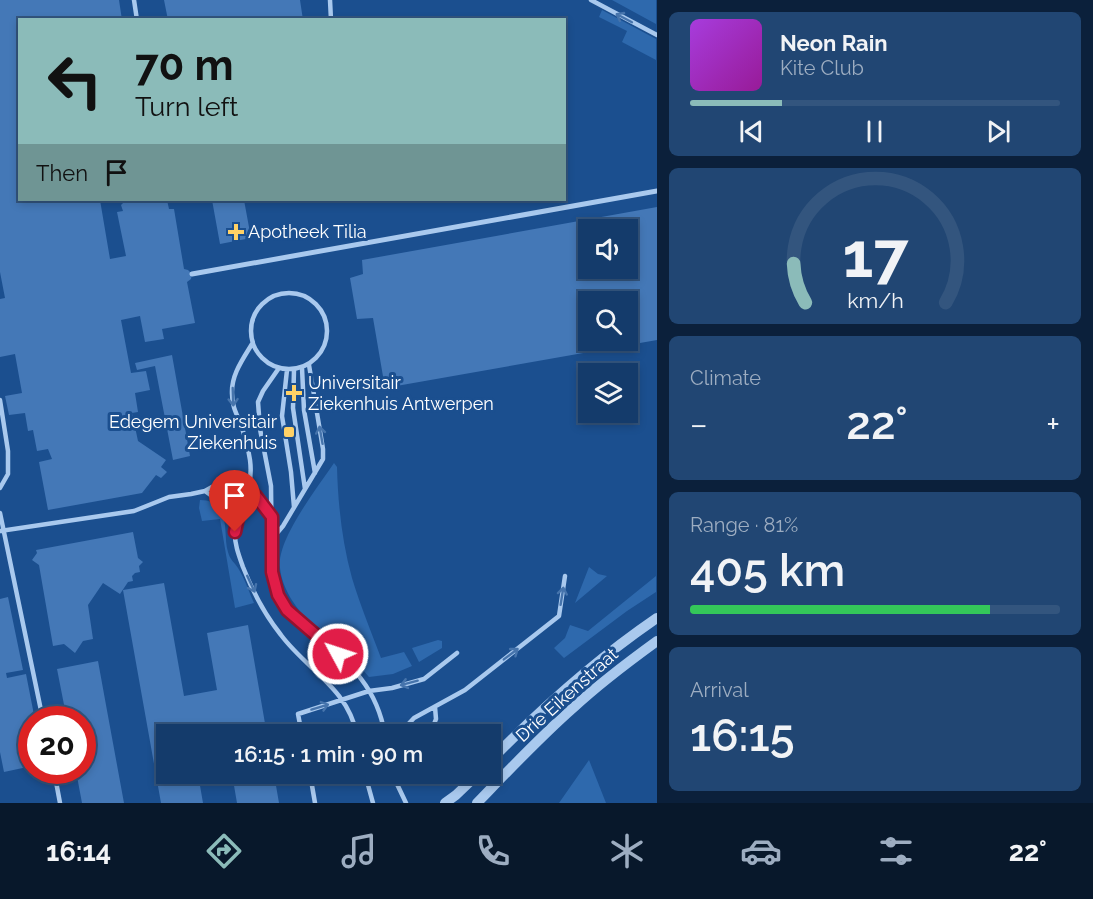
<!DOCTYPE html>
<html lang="en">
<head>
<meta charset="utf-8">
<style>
	:root { --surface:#143b6b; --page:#214673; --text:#f1f3f6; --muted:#9dadc1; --line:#33557e; --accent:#8bbbb9 }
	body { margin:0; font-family:Raleway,sans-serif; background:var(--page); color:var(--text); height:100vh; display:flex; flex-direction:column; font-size:22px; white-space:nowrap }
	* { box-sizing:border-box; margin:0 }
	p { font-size:20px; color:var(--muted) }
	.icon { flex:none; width:33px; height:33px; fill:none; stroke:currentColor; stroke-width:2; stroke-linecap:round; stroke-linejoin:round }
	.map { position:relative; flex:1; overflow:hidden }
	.sheet { display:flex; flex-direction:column; gap:12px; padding:12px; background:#0b203b; width:436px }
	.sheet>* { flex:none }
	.banner { position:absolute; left:18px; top:18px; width:548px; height:183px; border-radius:0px; box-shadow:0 3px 9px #0003,0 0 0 2px var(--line); background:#8bbbb9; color:#111; overflow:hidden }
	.buttons { position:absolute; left:578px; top:219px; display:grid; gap:12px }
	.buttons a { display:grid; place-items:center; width:60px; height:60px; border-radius:0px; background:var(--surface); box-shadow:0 3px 9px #0003,0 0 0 2px var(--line); font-size:30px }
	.speed { position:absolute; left:18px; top:706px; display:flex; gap:12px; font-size:30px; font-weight:700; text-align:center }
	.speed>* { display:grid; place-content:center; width:78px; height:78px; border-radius:50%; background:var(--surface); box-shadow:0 3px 9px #0003,0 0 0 2px var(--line); line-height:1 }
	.speed .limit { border:9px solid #d22; background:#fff; color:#111 }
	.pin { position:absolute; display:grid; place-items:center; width:51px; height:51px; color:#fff; margin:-62px -26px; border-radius:50% 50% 50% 0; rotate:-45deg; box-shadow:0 0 6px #0007 }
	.pin .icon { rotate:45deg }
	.me { position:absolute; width:66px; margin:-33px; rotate:310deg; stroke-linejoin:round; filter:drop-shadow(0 0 4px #0008) }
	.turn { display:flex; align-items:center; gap:21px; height:126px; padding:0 18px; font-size:27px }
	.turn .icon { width:78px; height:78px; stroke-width:2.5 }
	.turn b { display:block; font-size:42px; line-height:51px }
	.then { display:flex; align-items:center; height:57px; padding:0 18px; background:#0003; gap:12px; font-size:22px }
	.big { font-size:45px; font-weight:600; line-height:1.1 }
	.sheet .card { flex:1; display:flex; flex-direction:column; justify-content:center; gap:9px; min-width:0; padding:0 21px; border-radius:9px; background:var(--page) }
	.sheet .dial { align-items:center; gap:0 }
	.dial svg { height:156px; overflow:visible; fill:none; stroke:var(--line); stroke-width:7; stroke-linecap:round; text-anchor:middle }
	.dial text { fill:var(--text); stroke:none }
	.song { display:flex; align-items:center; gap:18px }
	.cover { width:72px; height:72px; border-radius:9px; background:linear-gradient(135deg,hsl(280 70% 55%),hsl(300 70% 35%)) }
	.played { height:6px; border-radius:3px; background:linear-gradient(90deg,var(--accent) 25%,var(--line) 25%) }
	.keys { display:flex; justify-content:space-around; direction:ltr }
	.heat { display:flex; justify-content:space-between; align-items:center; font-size:33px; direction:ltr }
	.charge { height:9px; border-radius:4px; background:linear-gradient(90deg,#34c759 81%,var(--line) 0) }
	.trip { position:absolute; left:156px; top:724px; width:345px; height:60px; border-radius:0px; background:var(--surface); box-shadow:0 3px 9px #0003,0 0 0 2px var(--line); font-weight:600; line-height:60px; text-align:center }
	.dock { display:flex; height:96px; justify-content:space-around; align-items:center; background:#08182b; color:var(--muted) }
	.dock .icon { width:42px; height:42px }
	.dock .current { color:var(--accent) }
	.dock b { font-size:27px; color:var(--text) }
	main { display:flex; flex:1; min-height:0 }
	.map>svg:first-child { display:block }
	.green { fill:#2e69ad }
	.building { fill:#4478b7; fill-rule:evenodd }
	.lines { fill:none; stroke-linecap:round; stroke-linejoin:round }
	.service { stroke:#a9c9ee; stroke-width:4.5 }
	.pedestrian { stroke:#a9c9ee; stroke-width:5 }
	.tertiary { stroke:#a9c9ee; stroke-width:10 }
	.oneway { stroke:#4674ac }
	.route-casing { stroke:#92132f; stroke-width:15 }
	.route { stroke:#e11d48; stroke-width:10 }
	.poi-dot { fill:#ffd166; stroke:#1b4f8f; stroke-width:2 }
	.labels { text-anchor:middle; stroke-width:6; stroke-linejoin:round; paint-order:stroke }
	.poi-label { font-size:18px; fill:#fff; stroke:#1b4f8f; text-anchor:start }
	.street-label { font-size:18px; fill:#fff; stroke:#1b4f8f }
</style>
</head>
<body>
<main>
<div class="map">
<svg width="657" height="803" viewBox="0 0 657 803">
	<rect width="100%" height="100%" fill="#1b4f8f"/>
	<!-- green -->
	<path class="green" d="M612,0H656V24Z
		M602,10L656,39V60L622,42L627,31L599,17Z
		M334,463L337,467C338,504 342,542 352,578C360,605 371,631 381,658L404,652L412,666L393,674L369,677C358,664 346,652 333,641C325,634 316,628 308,620C295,607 282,588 280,568C276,540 318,487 334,463Z
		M200,500C209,500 216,503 220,510C228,522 224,539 228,552C230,560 235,563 238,568C245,579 249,592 254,603L235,608L220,519L202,521L199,508Z
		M589,567L598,574L607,576L575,603Z
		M656,576V592L627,611L564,658L554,648L565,638L570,625L588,631Z
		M438,640L442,641V648L419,662L412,648Z
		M589,760L606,803H559Z"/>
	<!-- building -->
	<path class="building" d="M0,0H119L122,20H20V200H100L110,259L126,256L117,212L123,211L121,205L126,200H167L169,209H174L184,269L188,270L192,274L191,279L187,282L195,323L162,329L164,339L145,342L140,316L121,320L131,373L146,371L150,390L135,393L138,412L132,413L138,441L166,460L161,467L167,472L161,478L156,475L142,493L48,510L39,462L52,459L48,449L37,451L33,430L28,431L25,413L9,415L5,396L22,393L15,354L0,357V299L5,298L0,272Z
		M164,0H300L303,20H168Z
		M212,200H244L251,238L220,244Z
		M657,207V340L385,388L373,318L357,319L350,278L363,274L362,260ZM588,230H627V268H588ZM588,302H627V340H588Z
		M172,355L190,456L173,460L155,366L137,370L135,363Z
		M133,532L138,558L143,562L139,566L140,572L135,573L132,576L133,581L128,582L120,594L103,583L88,605L93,639L83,641L75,653L64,644L53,646L39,565L32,560L37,553L36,550Z
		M164,583L184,696L217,690L207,633L248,625L267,735H225L224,730L198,735H166V774H198L203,803H161L123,590Z
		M8,597L23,670L6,673L7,678L26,674L35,720H32V766L4,772L0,752V599Z
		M98,661L106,705L124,803H82L76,771H82V720H67L57,669Z
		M232,774H274L279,803H237Z"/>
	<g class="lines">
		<!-- service -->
		<path class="service" d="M134,0L137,20
			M330,0L331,20
			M591,0L657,35
			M251 331a38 38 0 1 1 76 0a38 38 0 1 1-76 0Z
			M252,344C243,359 231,375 232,394C232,404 235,411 239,420C244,433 248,446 250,460C254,490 239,505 235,531C234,543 239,556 243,567C252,590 265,615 281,635C307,670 348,688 357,735
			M279,368L263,391L258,402L260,429L271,486L272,572C275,585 278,600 288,610C295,620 306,627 316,635C351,665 377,687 385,735
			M302,368L304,410L315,473
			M287,370L282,416L291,472L294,507
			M294,370L293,408L305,489
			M0,400L8,451V474L0,488
			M205,491L220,502L235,531
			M0,513L43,720
			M0,531L134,511L169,497L191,494L205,491L212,487L228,484L241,486L248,489L256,496L272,517
			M272,539L283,526L323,459V449L309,365
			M302,735L298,714L369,691L392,688L424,679L457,653
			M398,735L414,718L465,690L559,616L565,576
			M432,735V729L436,719L435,707
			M54,771L60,803
			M310,774L315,803
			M365,774L373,803
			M394,774L397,784L406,803"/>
		<!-- pedestrian -->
		<path class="pedestrian" d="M192,274L657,191"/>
		<!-- tertiary -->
		<path class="tertiary" d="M490,761C541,709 597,659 657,618
			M445,803L456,795L478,774
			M477,803C508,771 539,738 573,708C599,684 628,662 657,641"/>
	</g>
	<!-- one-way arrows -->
	<defs><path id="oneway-shaft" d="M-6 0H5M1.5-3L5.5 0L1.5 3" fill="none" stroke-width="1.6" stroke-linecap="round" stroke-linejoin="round" transform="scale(1.5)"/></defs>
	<g class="oneway">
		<use href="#oneway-shaft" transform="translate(624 18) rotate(-152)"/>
		<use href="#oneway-shaft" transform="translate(233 397) rotate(88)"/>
		<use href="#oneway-shaft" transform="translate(321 435) rotate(-100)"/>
		<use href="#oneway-shaft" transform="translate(251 584) rotate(65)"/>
		<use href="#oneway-shaft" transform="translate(562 596) rotate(-81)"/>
		<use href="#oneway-shaft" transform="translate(511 654) rotate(-37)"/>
		<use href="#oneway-shaft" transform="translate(409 683) rotate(165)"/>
		<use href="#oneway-shaft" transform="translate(320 707) rotate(-17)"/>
	</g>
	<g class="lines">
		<defs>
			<path id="route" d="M235,532L238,518L248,489L256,496L272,517V572L278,595L287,610L338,654"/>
		</defs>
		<!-- route casing -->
		<use href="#route" class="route-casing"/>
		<!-- route -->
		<use href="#route" class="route"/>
	</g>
	<!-- markers -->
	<g class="poi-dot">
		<path d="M233 223h6v6h6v6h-6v6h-6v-6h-6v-6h6z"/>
		<path d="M291 384h6v6h6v6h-6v6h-6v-6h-6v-6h6z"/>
		<rect x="283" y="426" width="12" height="12" rx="3"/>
	</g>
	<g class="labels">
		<!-- poi labels -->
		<g class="poi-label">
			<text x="248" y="238">Apotheek Tilia</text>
			<text x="308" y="389">Universitair<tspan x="308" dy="21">Ziekenhuis Antwerpen</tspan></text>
			<text x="277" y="428" text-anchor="end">Edegem Universitair<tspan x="277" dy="21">Ziekenhuis</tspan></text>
		</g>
		<!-- street labels -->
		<g class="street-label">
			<text transform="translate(567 695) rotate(-42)" y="6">Drie Eikenstraat</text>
		</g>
	</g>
</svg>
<div class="buttons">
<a><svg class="icon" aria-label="sound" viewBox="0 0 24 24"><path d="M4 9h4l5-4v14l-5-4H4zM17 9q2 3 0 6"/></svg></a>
<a><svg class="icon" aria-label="search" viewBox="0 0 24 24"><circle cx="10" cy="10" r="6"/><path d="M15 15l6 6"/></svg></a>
<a><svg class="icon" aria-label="layers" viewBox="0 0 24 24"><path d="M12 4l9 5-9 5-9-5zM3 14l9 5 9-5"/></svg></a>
</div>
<div class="speed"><div class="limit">20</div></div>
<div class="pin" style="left:235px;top:532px;background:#d93025"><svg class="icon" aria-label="arrive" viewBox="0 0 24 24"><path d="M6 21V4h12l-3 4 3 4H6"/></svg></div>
<svg class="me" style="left:338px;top:654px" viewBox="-20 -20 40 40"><circle r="17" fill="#e11d48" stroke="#fff" stroke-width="3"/><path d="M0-11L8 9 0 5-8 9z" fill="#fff"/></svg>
<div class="trip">16:15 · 1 min · 90 m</div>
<div class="banner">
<div class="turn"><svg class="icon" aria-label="left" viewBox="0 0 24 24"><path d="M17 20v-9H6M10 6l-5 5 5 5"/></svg><div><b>70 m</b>Turn left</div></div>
<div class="then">Then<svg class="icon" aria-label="arrive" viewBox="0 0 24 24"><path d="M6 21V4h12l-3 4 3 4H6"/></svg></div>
</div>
</div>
<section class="sheet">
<div class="card">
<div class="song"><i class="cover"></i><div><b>Neon Rain</b><p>Kite Club</p></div></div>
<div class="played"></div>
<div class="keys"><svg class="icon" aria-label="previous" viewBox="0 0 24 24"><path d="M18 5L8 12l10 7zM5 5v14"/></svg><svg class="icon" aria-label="pause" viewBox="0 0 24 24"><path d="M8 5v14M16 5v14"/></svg><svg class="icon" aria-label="next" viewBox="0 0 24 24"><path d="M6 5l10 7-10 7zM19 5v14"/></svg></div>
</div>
<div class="card dial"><svg viewBox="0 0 100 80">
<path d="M14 69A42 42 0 1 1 86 69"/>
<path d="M14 69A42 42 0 0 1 8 49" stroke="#8bbbb9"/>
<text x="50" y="56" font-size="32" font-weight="700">17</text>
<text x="50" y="72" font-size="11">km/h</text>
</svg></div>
<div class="card"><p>Climate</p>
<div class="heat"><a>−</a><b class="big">22°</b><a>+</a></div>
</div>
<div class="card"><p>Range · 81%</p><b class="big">405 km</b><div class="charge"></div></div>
<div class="card"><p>Arrival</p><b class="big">16:15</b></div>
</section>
</main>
<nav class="dock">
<b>16:14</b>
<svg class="icon current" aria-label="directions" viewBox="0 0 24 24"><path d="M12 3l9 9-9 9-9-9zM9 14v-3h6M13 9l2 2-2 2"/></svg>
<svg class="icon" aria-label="music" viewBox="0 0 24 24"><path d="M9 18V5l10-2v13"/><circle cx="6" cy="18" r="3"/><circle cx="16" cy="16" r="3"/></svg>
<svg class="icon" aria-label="phone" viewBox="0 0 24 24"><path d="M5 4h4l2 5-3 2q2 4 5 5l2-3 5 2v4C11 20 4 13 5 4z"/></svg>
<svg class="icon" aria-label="climate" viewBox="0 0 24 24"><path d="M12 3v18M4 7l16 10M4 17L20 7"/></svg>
<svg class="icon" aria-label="car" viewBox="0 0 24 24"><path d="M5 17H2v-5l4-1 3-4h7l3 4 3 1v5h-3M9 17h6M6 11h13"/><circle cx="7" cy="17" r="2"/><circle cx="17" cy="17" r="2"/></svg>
<svg class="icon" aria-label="filters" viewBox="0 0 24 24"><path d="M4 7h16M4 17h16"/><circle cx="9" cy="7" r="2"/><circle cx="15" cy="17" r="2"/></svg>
<b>22°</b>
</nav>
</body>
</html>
